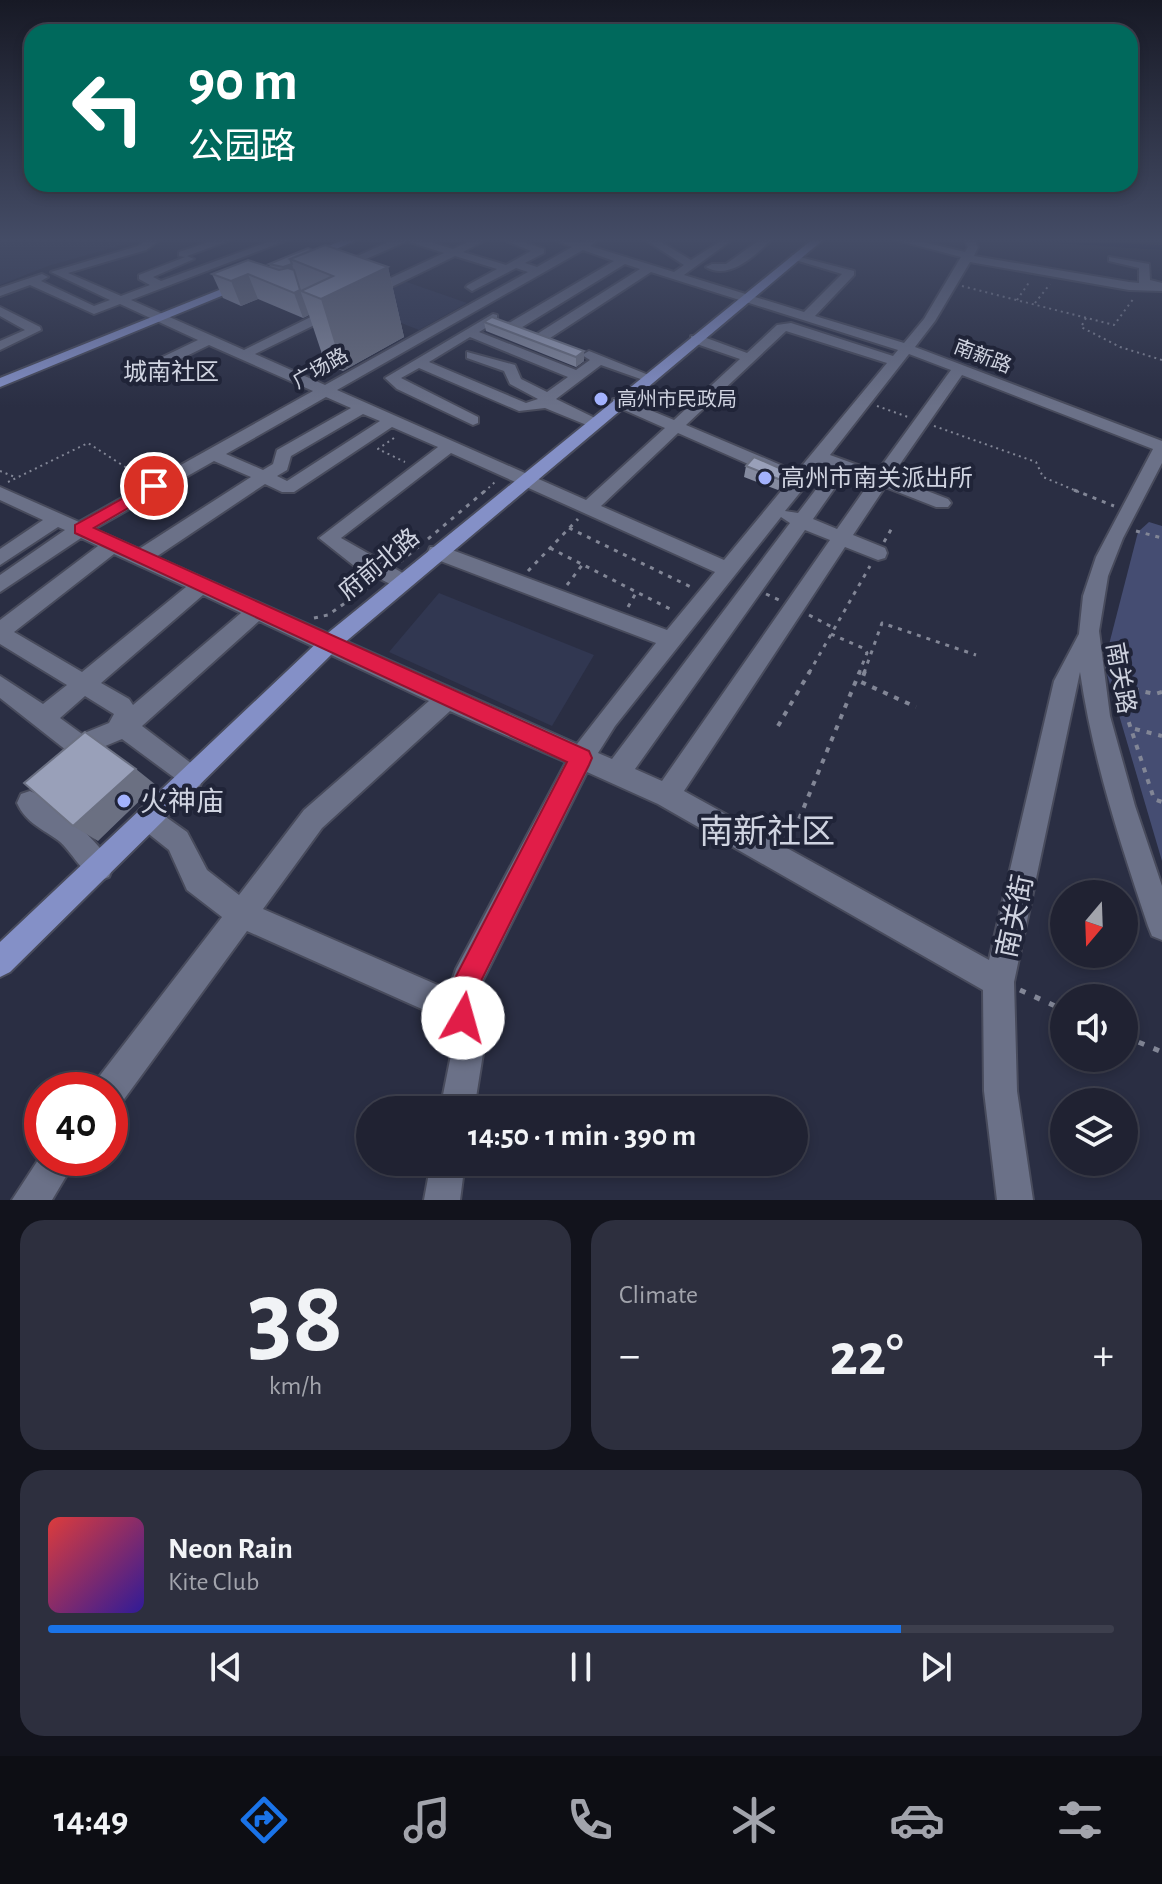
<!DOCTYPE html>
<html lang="en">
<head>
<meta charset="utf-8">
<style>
	:root { --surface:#202232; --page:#2d2f3e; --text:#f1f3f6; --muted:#a2a4ac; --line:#3d3f4d; --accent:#1a73e8 }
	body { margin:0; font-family:"Alegreya Sans","Noto Sans SC",sans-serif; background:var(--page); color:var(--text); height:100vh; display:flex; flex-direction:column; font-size:30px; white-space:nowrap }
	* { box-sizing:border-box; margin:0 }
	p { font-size:26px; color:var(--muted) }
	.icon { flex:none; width:44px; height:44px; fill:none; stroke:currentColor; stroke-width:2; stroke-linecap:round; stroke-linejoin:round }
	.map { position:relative; height:1200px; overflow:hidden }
	.panel { display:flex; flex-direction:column; gap:20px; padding:20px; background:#12131c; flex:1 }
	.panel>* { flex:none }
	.banner { position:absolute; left:24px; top:24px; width:1114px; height:168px; border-radius:24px; box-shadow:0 4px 12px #0003,0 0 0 2px var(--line); background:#00695c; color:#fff; overflow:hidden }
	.needle { width:52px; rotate:199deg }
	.buttons { position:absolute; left:1050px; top:880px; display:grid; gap:16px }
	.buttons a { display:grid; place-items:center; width:88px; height:88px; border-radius:50%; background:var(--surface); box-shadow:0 4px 12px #0003,0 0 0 2px var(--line); font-size:40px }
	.speed { position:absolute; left:24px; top:1072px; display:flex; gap:16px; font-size:40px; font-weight:700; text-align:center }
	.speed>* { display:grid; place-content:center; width:104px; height:104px; border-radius:50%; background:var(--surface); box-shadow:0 4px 12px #0003,0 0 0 2px var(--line); line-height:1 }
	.speed .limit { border:12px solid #d22; background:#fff; color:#111 }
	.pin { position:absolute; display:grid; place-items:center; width:68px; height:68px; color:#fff; margin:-34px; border:4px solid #fff; border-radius:50%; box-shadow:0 2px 8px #0007 }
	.me { position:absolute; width:88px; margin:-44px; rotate:7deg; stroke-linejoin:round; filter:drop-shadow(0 0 6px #0008) }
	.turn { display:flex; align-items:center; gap:28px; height:168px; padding:0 32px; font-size:36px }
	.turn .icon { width:104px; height:104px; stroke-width:2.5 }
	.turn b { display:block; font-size:56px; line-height:68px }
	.big { font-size:60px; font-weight:600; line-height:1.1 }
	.panel .widget { flex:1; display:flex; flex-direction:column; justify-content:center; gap:12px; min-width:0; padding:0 28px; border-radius:24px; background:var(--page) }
	.panel .dial { align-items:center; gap:0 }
	.dial b { font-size:104px; line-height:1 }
	.song { display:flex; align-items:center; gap:24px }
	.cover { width:96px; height:96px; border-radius:12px; background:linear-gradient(135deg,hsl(0 70% 55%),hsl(250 70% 35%)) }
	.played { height:8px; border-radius:4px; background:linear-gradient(90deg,var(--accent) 80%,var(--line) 80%) }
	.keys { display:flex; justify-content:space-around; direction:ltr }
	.heat { display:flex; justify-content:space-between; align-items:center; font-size:44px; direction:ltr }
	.panel .tiles { flex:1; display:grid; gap:20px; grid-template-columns:1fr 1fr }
	.widget:last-child { grid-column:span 2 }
	.trip { position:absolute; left:356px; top:1096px; width:452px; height:80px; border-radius:40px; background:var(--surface); box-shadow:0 4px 12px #0003,0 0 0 2px var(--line); font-weight:600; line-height:80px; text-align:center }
	.tab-bar { display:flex; height:128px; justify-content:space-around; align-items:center; background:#0d0e14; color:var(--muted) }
	.tab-bar .icon { width:56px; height:56px }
	.tab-bar .current { color:var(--accent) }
	.tab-bar b { font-size:36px; color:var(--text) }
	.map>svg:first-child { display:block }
	.built { fill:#313751 }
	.green { fill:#454d72 }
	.water { fill:#161a41 }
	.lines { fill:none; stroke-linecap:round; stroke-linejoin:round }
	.minor-casing { stroke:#484b5c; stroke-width:4 }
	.major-casing { stroke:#484b5c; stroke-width:4 }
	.path-far3 { stroke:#828696; stroke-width:2; stroke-dasharray:2 4; stroke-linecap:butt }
	.path-far2 { stroke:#828696; stroke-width:3; stroke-dasharray:4 6; stroke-linecap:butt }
	.path-far1 { stroke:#828696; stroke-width:4; stroke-dasharray:5 7; stroke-linecap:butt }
	.path { stroke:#828696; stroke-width:5; stroke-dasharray:6 10; stroke-linecap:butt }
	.minor { fill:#6b7188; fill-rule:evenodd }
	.major { fill:#8490c7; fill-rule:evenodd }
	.wall { fill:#848a9f }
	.shaded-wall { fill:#6b7082 }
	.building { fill:#99a0b9; stroke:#6b7082; stroke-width:2 }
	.route { fill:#e11d48; stroke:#92132f; stroke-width:2 }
	.poi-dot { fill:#a3b2fd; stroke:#202438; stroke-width:3 }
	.labels { text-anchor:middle; stroke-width:8; stroke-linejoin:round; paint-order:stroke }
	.far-street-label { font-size:20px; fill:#cfd3e0; stroke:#202438 }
	.far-poi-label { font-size:20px; fill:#cfd3e0; stroke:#202438; text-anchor:start }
	.far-quarter-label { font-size:24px; fill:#cfd3e0; stroke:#202438 }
	.poi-label { font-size:24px; fill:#cfd3e0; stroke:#202438; text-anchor:start }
	.street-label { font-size:24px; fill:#cfd3e0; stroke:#202438 }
	.near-poi-label { font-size:28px; fill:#cfd3e0; stroke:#202438; text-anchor:start }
	.near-street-label { font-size:28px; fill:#cfd3e0; stroke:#202438 }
	.near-quarter-label { font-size:34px; fill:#cfd3e0; stroke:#202438 }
</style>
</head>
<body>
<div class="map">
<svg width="1162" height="1200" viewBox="0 0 1162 1200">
	<rect width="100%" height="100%" fill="#2a2e43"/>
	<!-- built -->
	<path class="built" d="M0,239H143L48,266L0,285Z
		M401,280L467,303L419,330L353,304Z
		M439,593L594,655L552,726L389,652Z"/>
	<!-- green -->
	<path class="green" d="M1149,522L1162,526V861L1104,664L1138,532Z"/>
	<!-- water -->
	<path class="water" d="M996,239L1162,245V250Z"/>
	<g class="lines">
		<defs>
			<path id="minor" d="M149,239H161L146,250L68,273L121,296L150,285L139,279V275L185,257L179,256V252L218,239H233L187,256L194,259L153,277L161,281L276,239H290L131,300L244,350L329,308H337V314L255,354L325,385L528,272L516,268L472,291L466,287L468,285L497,269L455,256L373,296H365V290L444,253L407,241L341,270L331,268L395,239H420L453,249L474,239H487L463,252L506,265L531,251L501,239H515L544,249V253L525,263L537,267L572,247L552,239L580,243L588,239H600L590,246L674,272L684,265L644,239H656L691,260L724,239H733L684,275L804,312L842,274L792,259V255L854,271V275L815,316L904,343L924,319L961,257L893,239H910L965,252L968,247L964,239H974L978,247L974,256L1129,282L1139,283V268L1109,261V257L1149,264L1150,280L1162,283V291L1129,290L970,262L935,321L915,347L1162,441V463L1123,538L1108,576L1099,631L1110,716L1135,806L1162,886V940L1152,936L1148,926C1120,842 1093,760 1080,672L1014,982L1017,1091L1033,1200H997L984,1091L983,990L658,804L587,772L481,984L478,1007L485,1041L474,1110H440L452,1050L451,1022L247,931L122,1102L110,1106V1090H94L98,1078L222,917L187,890L169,850L140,827L136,818L140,809L149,805L187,832L207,870L239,895L304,810L429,701L259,621L142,726L200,770L203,778L200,786L191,790L122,739L79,757L71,754L0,698V676L43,704L67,685L0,644V620L98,546L81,538L0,592V575L65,530L58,527L0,565V549L43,520L0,500V487L79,522L313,391L209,345L158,370H148V364L198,340L120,304L94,314L30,285L0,296V288L42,274L48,277L41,281L94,306L110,300L51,272L138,246ZM583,250L614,261L509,323V329H519L625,264L640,269L537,334V340H547L651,272L898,350L893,356L791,323L777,325L747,353L701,336H691V342L740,359L674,420L623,399H613V405L665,428L586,500L337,390ZM786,331L887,363L724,560L601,506L678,433L771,474H783V466L686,425ZM909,354L951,370L877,472L830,455ZM962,375L1153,449L1096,557L1083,596L1079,634L1054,681L989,960L684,791L845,547L878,560L885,558L887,553L885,548L853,535L885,487L936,507H948L951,503L948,499L891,477ZM326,397L351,408L277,450L273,464L263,470L226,454ZM363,414L380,421L287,481L277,476L287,470L291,456ZM392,427L438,447L319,538L353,565L394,586L401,588L411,581L408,576L341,538L451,453L715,572L667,630L444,547H430L428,552L430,557L656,643L577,744L156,557L265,484L282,492H294ZM214,461L251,477L139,549L94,529ZM824,463L833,467L798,513L785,511ZM846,472L870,482L837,529L813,519ZM781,517L790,523L612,759L598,753L615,726ZM805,530L830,540L662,781L635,769ZM114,554L186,587L82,672L14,632ZM203,595L241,613L133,705L129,699L101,683ZM85,696L114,714L109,723L82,734L60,718ZM450,711L566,762L456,969L449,990L263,909L322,828Z
				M761,239H772C756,255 729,281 706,267L712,264H726Z
				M0,307L40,327L41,330L0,350V341L25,330L0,316Z
				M493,314L497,315V321L479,332L576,370L590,360L582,355L589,351L656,378L649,382L601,365L556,399L599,420V426L594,428L545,408L519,411L419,368L401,378L478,417V423L473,425L397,389L385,378ZM470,337L568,377L547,392L521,379L515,365L467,352V358L504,371L510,384L538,399L526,403L429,362Z
				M30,791C52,800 103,844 113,867L109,877L99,881C81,873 73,853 59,841C43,829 26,823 17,803L21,794Z
				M42,1154V1158H77L52,1200H12Z
				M431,1162H465L460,1200H424Z"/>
			<path id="major" d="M345,239H359L311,260L302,258Z
				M813,239H824L337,649L10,972L0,977V942L323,637Z
				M244,280L250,283L248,285L0,387V378Z"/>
		</defs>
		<!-- minor casing -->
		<use href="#minor" class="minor-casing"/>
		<!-- major casing -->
		<use href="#major" class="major-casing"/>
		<!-- path-far3 -->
		<path class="path-far3" d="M962,286L1114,325L1134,298
			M1017,300L1030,281
			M1035,303L1050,284
			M1086,318L1081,327L1120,347L1162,360
			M877,406L908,417
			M934,426L1036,462L1043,477L1079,492
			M394,438L378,449L405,462
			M0,471L15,477
			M8,482L88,443L141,477
			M484,492L495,482"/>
		<!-- path-far2 -->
		<path class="path-far2" d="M1074,490L1114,506
			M569,528L693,588
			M1136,531L1162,538
			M428,539L486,490
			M884,542L892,528
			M550,548L674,611
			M400,562L422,544
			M528,571L578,519
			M567,585L583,564
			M766,594L781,601
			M628,607L636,593
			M809,615L834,628
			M314,618L328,615L372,584
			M831,634L865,649L867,653L859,673
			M809,673L870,566
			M864,673L882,623L976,655"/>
		<!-- path-far1 -->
		<path class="path-far1" d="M865,671L861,682L916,707
			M1162,692L1155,694L1117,686L1154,799L1162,802
			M778,726L810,671
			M1135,729L1162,736
			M790,841L860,671"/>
		<!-- path -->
		<path class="path" d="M1020,990L1064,1010
			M1124,1036L1162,1052"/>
		<!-- minor -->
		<use href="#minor" class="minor"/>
		<!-- major -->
		<use href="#major" class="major"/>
	</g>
	<!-- wall -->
	<path class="wall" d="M313,250L388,267L404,337L343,371L325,363L309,315L303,318L258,299L241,306L223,298L212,274L270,267L269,264Z
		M484,322L584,351V361L576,367L486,331Z
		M746,466L784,482L778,490L744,477Z"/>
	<!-- shaded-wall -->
	<path class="shaded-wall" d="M292,264L296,277L288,281L283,267Z
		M388,267L404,337L343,371L321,299Z
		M248,274L258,299L241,306L231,281Z
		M300,290L309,315L303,318L294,293Z
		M584,351V361L576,367V357Z
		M788,472L784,482L778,490L781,480Z
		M136,769L156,785L98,841L73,826Z"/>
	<!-- building -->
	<path class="building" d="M325,245L388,267L321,299L301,291L333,276L290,259Z
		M308,248L313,250L290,259L292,264L283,267L269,264Z
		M248,260L279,270L288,268L294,270L300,290L294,293L248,274L231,281L212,274Z
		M492,317L584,351L576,357L484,322Z
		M754,457L788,472L781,480L746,466Z
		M85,732L136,769L73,826L24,783Z"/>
	<!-- sky -->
	<linearGradient id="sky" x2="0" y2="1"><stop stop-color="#171925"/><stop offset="0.59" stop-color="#444c66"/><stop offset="1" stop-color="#444c66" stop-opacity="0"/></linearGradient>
	<rect width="1162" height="407" fill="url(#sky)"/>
	<!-- route -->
	<path class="route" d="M154,481L162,486L159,490L94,528L589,751L592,758L589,765L480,983L473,1028L463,1032L453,1028C446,1010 449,998 454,980L567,762L75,533V525Z"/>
	<!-- markers -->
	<g class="poi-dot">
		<circle cx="601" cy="399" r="8"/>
		<circle cx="765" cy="478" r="8"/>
		<circle cx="124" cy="801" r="8"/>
	</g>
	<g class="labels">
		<!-- far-street labels -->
		<g class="far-street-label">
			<text transform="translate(983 356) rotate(21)" y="7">南新路</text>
			<text transform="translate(320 368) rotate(-30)" y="7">广场路</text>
		</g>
		<!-- far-poi labels -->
		<g class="far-poi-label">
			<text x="617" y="406">高州市民政局</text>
		</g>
		<!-- far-quarter labels -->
		<g class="far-quarter-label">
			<text x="171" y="380">城南社区</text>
		</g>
		<!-- poi labels -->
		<g class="poi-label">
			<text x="781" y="486">高州市南关派出所</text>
		</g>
		<!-- street labels -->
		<g class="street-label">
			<text transform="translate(379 564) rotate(-40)" y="8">府前北路</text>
			<text transform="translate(1121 678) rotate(80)" y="8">南关路</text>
		</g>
		<!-- near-poi labels -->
		<g class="near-poi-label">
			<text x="140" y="811">火神庙</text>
		</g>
		<!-- near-street labels -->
		<g class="near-street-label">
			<text transform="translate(1014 916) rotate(-78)" y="10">南关街</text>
		</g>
		<!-- near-quarter labels -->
		<g class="near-quarter-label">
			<text x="767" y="843">南新社区</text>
		</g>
	</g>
</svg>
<div class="buttons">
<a><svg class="needle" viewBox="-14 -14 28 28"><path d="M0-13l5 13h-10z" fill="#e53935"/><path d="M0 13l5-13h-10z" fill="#a2a4ac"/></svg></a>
<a><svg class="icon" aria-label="sound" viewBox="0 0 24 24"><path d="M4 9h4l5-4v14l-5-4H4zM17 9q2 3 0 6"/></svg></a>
<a><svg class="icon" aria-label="layers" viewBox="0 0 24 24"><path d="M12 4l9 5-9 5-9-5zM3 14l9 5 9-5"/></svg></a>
</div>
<div class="speed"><div class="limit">40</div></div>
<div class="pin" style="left:154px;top:486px;background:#d93025"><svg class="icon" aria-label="arrive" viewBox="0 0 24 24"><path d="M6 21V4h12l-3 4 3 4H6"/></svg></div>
<svg class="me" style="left:463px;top:1018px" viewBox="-20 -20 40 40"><circle r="19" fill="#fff"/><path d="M0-13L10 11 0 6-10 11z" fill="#e11d48"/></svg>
<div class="trip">14:50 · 1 min · 390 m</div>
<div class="banner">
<div class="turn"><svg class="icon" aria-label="left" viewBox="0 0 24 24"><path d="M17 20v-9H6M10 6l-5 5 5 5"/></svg><div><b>90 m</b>公园路</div></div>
</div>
</div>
<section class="panel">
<div class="tiles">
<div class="widget dial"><b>38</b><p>km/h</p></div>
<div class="widget"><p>Climate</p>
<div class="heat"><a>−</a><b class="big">22°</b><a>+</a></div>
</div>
<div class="widget">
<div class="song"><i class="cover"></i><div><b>Neon Rain</b><p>Kite Club</p></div></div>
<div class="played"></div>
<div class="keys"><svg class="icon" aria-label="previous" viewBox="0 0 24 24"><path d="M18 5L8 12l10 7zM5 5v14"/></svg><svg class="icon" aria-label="pause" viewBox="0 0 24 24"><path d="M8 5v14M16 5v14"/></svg><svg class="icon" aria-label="next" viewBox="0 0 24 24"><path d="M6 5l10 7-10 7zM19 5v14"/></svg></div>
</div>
</div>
</section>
<nav class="tab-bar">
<b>14:49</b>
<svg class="icon current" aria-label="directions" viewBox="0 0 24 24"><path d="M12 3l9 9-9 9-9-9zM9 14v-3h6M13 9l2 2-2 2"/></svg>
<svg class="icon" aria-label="music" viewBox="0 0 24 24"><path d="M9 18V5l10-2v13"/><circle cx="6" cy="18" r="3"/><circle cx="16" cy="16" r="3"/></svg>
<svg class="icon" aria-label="phone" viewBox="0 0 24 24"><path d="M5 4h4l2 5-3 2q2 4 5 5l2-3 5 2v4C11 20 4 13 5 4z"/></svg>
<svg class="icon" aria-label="climate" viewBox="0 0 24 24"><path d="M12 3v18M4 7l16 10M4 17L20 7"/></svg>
<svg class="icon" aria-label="car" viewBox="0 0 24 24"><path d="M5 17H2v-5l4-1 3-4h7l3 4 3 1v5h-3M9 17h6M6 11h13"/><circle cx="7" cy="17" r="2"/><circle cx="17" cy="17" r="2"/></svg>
<svg class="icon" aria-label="filters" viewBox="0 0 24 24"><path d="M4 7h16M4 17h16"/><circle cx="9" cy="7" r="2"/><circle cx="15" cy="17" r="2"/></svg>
</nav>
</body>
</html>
